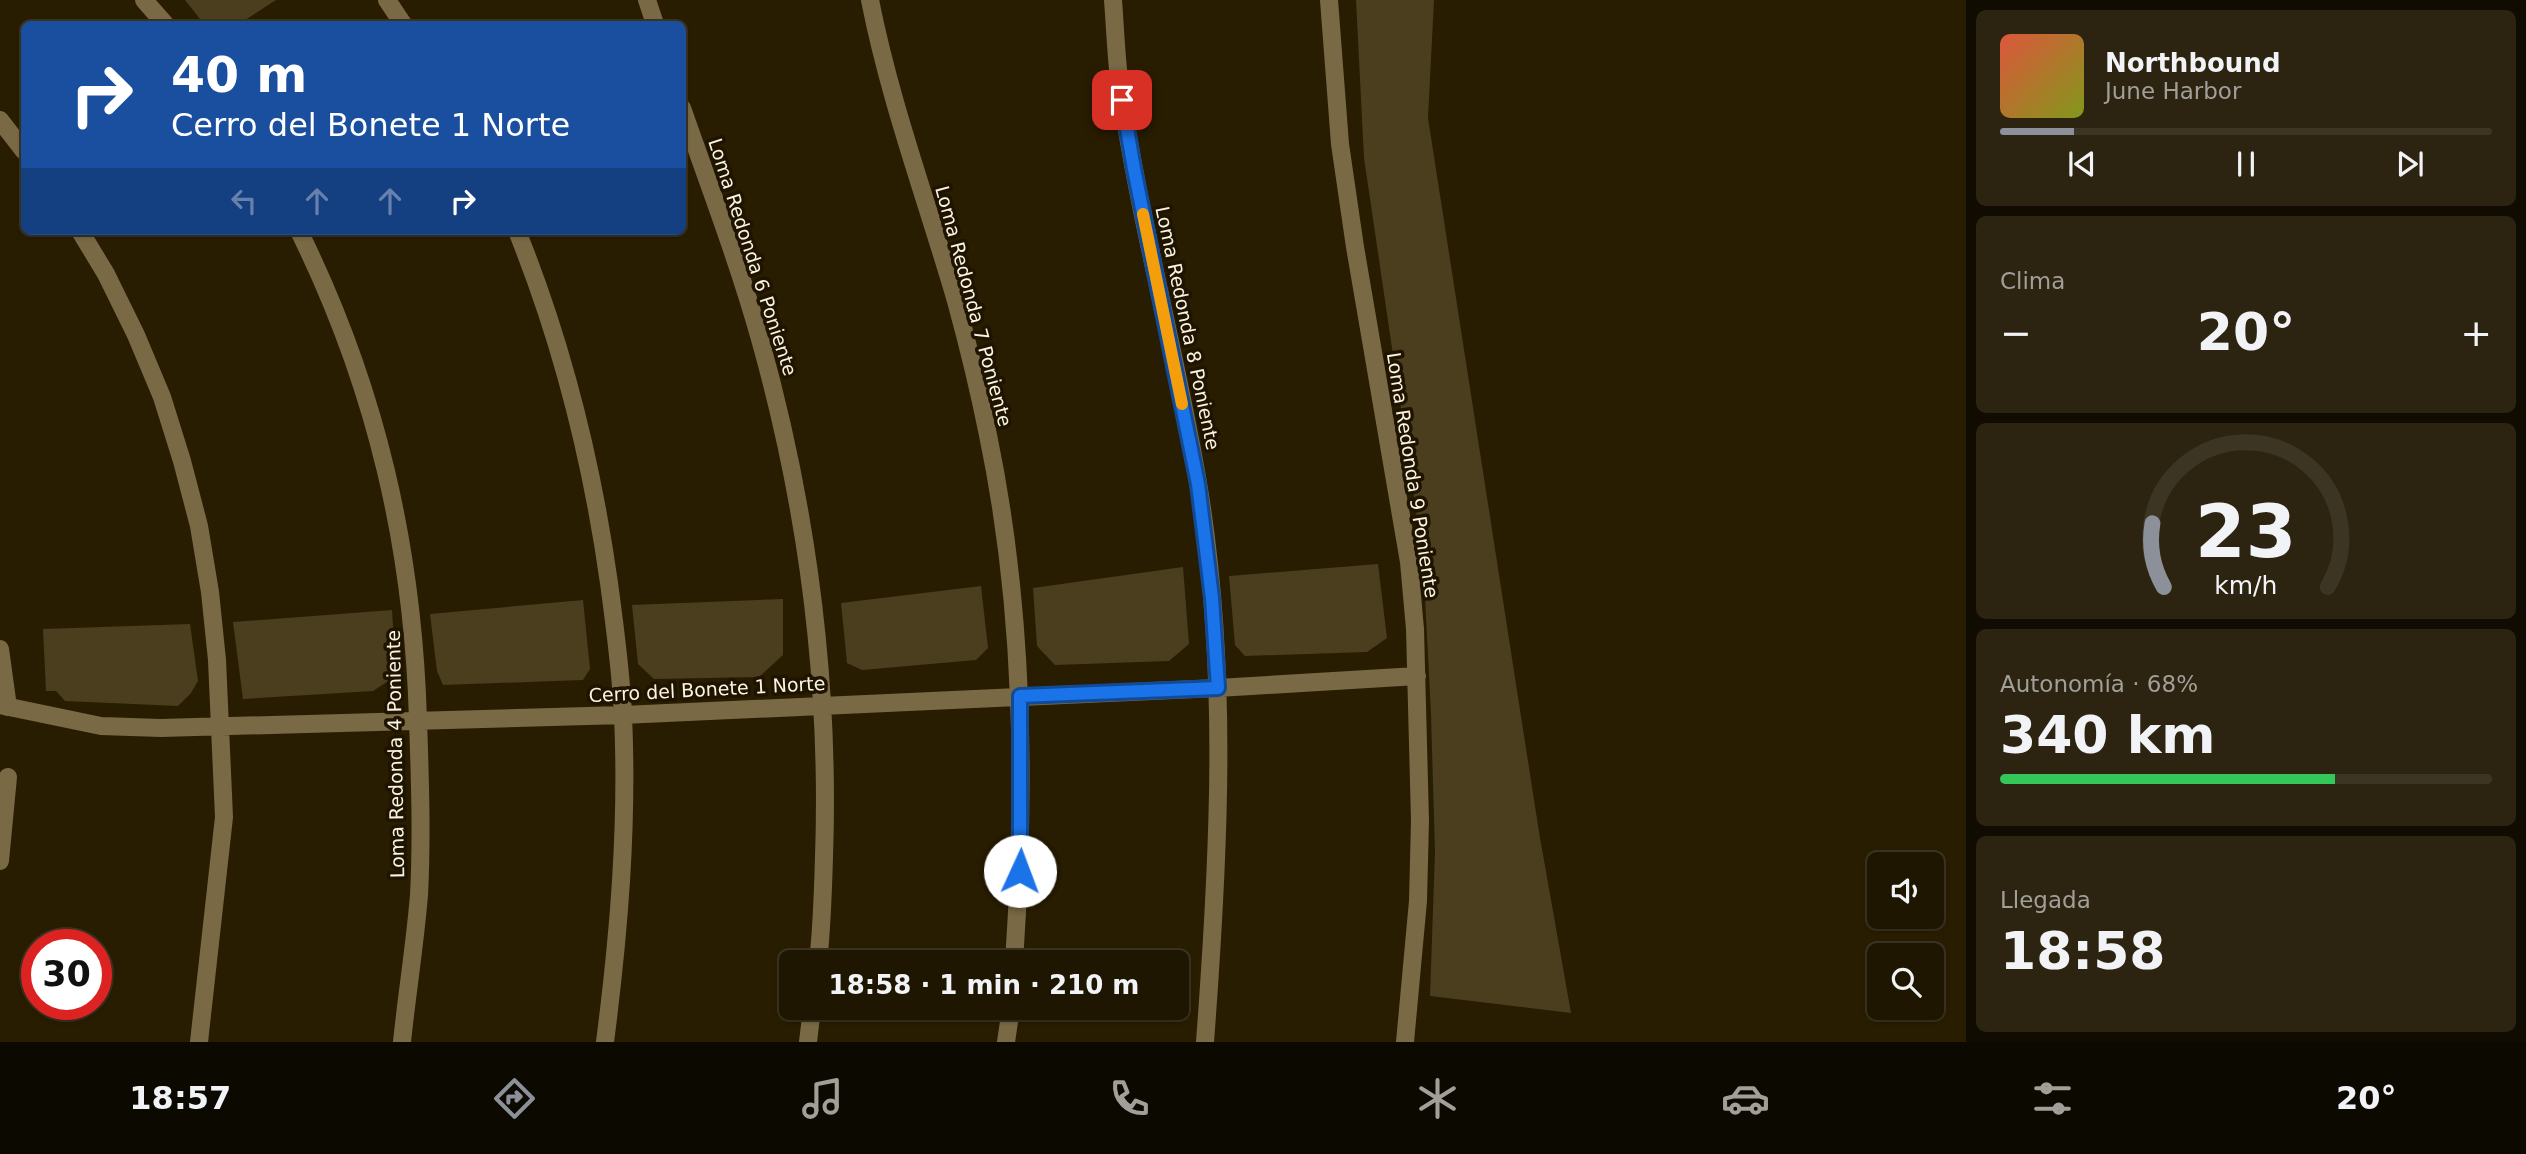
<!DOCTYPE html>
<html lang="es">
<head>
<meta charset="utf-8">
<style>
	:root { --surface:#1f1601; --page:#2c2310; --text:#f1f3f6; --muted:#a19f99; --line:#3c3523; --accent:#8c9099 }
	body { margin:0; font-family:"DejaVu Sans",sans-serif; background:var(--page); color:var(--text); height:100vh; display:flex; flex-direction:column; font-size:26px; white-space:nowrap }
	* { box-sizing:border-box; margin:0 }
	p { font-size:23px; color:var(--muted) }
	.icon { flex:none; width:38px; height:38px; fill:none; stroke:currentColor; stroke-width:2; stroke-linecap:round; stroke-linejoin:round }
	.map { position:relative; flex:1; overflow:hidden }
	.side { display:flex; flex-direction:column; gap:10px; padding:10px; background:#110c01; width:560px }
	.side>* { flex:none }
	.top-card { position:absolute; left:21px; top:21px; width:665px; height:214px; border-radius:10px; box-shadow:0 2px 5px #0004,0 0 0 2px var(--line); background:#1a4fa0; color:#fff; overflow:hidden }
	.tools { position:absolute; left:1867px; top:852px; display:grid; gap:14px }
	.tools a { display:grid; place-items:center; width:77px; height:77px; border-radius:10px; background:var(--surface); box-shadow:0 2px 5px #0004,0 0 0 2px var(--line); font-size:35px }
	.speed { position:absolute; left:21px; top:929px; display:flex; gap:14px; font-size:35px; font-weight:700; text-align:center }
	.speed>* { display:grid; place-content:center; width:91px; height:91px; border-radius:50%; background:var(--surface); box-shadow:0 2px 5px #0004,0 0 0 2px var(--line); line-height:1 }
	.speed .limit { border:10px solid #d22; background:#fff; color:#111 }
	.pin { position:absolute; display:grid; place-items:center; width:60px; height:60px; color:#fff; margin:-30px; border-radius:14px; box-shadow:0 4px 10px #0006 }
	.me { position:absolute; width:77px; margin:-38px; rotate:2deg; stroke-linejoin:round; filter:drop-shadow(0 0 5px #0008) }
	.turn { display:flex; align-items:center; gap:24px; height:147px; padding:0 35px; font-size:32px }
	.turn .icon { width:91px; height:91px; stroke-width:2.5 }
	.turn b { display:block; font-size:49px; line-height:60px }
	.lanes { display:flex; align-items:center; height:66px; padding:0 35px; background:#0003; justify-content:center; gap:35px; direction:ltr }
	.lanes .off { opacity:.35 }
	.big { font-size:52px; font-weight:700; line-height:1.1 }
	.side .widget { flex:1; display:flex; flex-direction:column; justify-content:center; gap:10px; min-width:0; padding:0 24px; border-radius:10px; background:var(--page) }
	.side .dial { align-items:center; gap:0 }
	.dial svg { height:182px; overflow:visible; fill:none; stroke:var(--line); stroke-width:7; stroke-linecap:round; text-anchor:middle }
	.dial text { fill:var(--text); stroke:none }
	.song { display:flex; align-items:center; gap:21px }
	.cover { width:84px; height:84px; border-radius:10px; background:linear-gradient(135deg,hsl(10 70% 55%),hsl(70 70% 35%)) }
	.played { height:7px; border-radius:4px; background:linear-gradient(90deg,var(--accent) 15%,var(--line) 15%) }
	.keys { display:flex; justify-content:space-around; direction:ltr }
	.heat { display:flex; justify-content:space-between; align-items:center; font-size:38px; direction:ltr }
	.charge { height:10px; border-radius:5px; background:linear-gradient(90deg,#34c759 68%,var(--line) 0) }
	.trip { position:absolute; left:779px; top:950px; width:410px; height:70px; border-radius:10px; background:var(--surface); box-shadow:0 2px 5px #0004,0 0 0 2px var(--line); font-weight:700; line-height:70px; text-align:center }
	.tabs { display:flex; height:112px; justify-content:space-around; align-items:center; background:#0c0900; color:var(--muted) }
	.tabs .icon { width:49px; height:49px }
	.tabs .on { color:var(--accent) }
	.tabs b { font-size:32px; color:var(--text) }
	main { display:flex; flex:1; min-height:0 }
	.map>svg:first-child { display:block }
	.green { fill:#4b3e1e }
	.lines { fill:none; stroke-linecap:round; stroke-linejoin:round }
	.minor { stroke:#796945; stroke-width:18 }
	.route-casing { stroke:#114b97; stroke-width:18 }
	.route { stroke:#1a73e8; stroke-width:12 }
	.slow { stroke:#f59e0b; stroke-width:12 }
	.labels { text-anchor:middle; stroke-width:7; stroke-linejoin:round; paint-order:stroke }
	.street-label { font-size:19px; fill:#fcf4e3; stroke:#1f1400 }
</style>
</head>
<body>
<main>
<div class="map">
<svg width="1966" height="1042" viewBox="0 0 1966 1042">
	<rect width="100%" height="100%" fill="#291d01"/>
	<!-- green -->
	<path class="green" d="M185,0H276L239,24H204Z
		M1356,0H1434L1428,118L1539,832L1571,1013L1430,996L1435,852L1431,714L1423,558L1364,158Z
		M1378,564L1387,638L1367,652L1245,656L1235,645L1229,576Z
		M1183,567L1189,644L1169,661L1055,665L1037,646L1033,588Z
		M981,586L988,648L976,660L862,670L847,663L841,603Z
		M783,599V655L759,677L654,679L638,664L632,605Z
		M583,600L590,669L583,680L443,685L437,671L430,614Z
		M392,610L396,676L373,691L243,699L233,622Z
		M190,624L198,681L191,693L178,706L65,701L56,691H46L43,629Z"/>
	<g class="lines">
		<!-- minor -->
		<path class="minor" d="M144,0L165,24
			M387,0L403,24
			M647,0L655,24
			M870,0C890,102 927,201 956,301C968,345 979,390 988,435C1024,608 1026,786 1014,962
			M1113,0C1115,26 1116,53 1119,79C1138,215 1175,348 1198,483C1229,668 1219,856 1205,1042
			M1329,0L1340,144L1355,247L1409,562L1415,629L1420,821L1418,901L1405,1042
			M682,108C709,185 738,261 760,339C807,507 830,683 824,857C823,892 822,928 818,962
			M0,120L24,151
			M80,231L106,274L136,335L162,397L182,461L199,526L210,592L217,660L224,817L199,1042
			M299,231C376,387 413,547 418,720C420,778 422,837 419,895C415,944 407,993 402,1042
			M517,231C563,345 592,462 609,583C615,627 621,671 623,715C628,825 619,933 605,1042
			M0,649L8,707
			M0,705L101,726L161,728L623,715L1218,688L1417,676
			M0,861L8,777
			M808,1042L812,1008
			M1006,1042L1011,1008"/>
	</g>
	<g class="lines">
		<defs>
			<path id="route" d="M1020,871V696L1218,688L1212,598L1198,484L1134,169L1122,100"/>
		</defs>
		<!-- route casing -->
		<use href="#route" class="route-casing"/>
		<!-- route -->
		<use href="#route" class="route"/>
		<!-- slow -->
		<path class="slow" d="M1143,214L1182,404"/>
	</g>
	<g class="labels">
		<!-- street labels -->
		<g class="street-label">
			<text transform="translate(753 257) rotate(72)" y="7">Loma Redonda 6 Poniente</text>
			<text transform="translate(974 306) rotate(75)" y="7">Loma Redonda 7 Poniente</text>
			<text transform="translate(1188 328) rotate(78)" y="7">Loma Redonda 8 Poniente</text>
			<text transform="translate(1413 475) rotate(81)" y="7">Loma Redonda 9 Poniente</text>
			<text transform="translate(707 689) rotate(-3)" y="7">Cerro del Bonete 1 Norte</text>
			<text transform="translate(395 754) rotate(-91)" y="7">Loma Redonda 4 Poniente</text>
		</g>
	</g>
</svg>
<div class="tools">
<a><svg class="icon" aria-label="sound" viewBox="0 0 24 24"><path d="M4 9h4l5-4v14l-5-4H4zM17 9q2 3 0 6"/></svg></a>
<a><svg class="icon" aria-label="search" viewBox="0 0 24 24"><circle cx="10" cy="10" r="6"/><path d="M15 15l6 6"/></svg></a>
</div>
<div class="speed"><div class="limit">30</div></div>
<div class="pin" style="left:1122px;top:100px;background:#d93025"><svg class="icon" aria-label="arrive" viewBox="0 0 24 24"><path d="M6 21V4h12l-3 4 3 4H6"/></svg></div>
<svg class="me" style="left:1020px;top:871px" viewBox="-20 -20 40 40"><circle r="19" fill="#fff"/><path d="M0-13L10 11 0 6-10 11z" fill="#1a73e8"/></svg>
<div class="trip">18:58 · 1 min · 210 m</div>
<div class="top-card">
<div class="turn"><svg class="icon" aria-label="right" viewBox="0 0 24 24"><path d="M7 20v-9h11M14 6l5 5-5 5"/></svg><div><b>40 m</b>Cerro del Bonete 1 Norte</div></div>
<div class="lanes"><svg class="icon off" aria-label="left" viewBox="0 0 24 24"><path d="M17 20v-9H6M10 6l-5 5 5 5"/></svg><svg class="icon off" aria-label="ahead" viewBox="0 0 24 24"><path d="M12 20V5M6 11l6-6 6 6"/></svg><svg class="icon off" aria-label="ahead" viewBox="0 0 24 24"><path d="M12 20V5M6 11l6-6 6 6"/></svg><svg class="icon" aria-label="right" viewBox="0 0 24 24"><path d="M7 20v-9h11M14 6l5 5-5 5"/></svg></div>
</div>
</div>
<section class="side">
<div class="widget">
<div class="song"><i class="cover"></i><div><b>Northbound</b><p>June Harbor</p></div></div>
<div class="played"></div>
<div class="keys"><svg class="icon" aria-label="previous" viewBox="0 0 24 24"><path d="M18 5L8 12l10 7zM5 5v14"/></svg><svg class="icon" aria-label="pause" viewBox="0 0 24 24"><path d="M8 5v14M16 5v14"/></svg><svg class="icon" aria-label="next" viewBox="0 0 24 24"><path d="M6 5l10 7-10 7zM19 5v14"/></svg></div>
</div>
<div class="widget"><p>Clima</p>
<div class="heat"><a>−</a><b class="big">20°</b><a>+</a></div>
</div>
<div class="widget dial"><svg viewBox="0 0 100 80">
<path d="M14 69A42 42 0 1 1 86 69"/>
<path d="M14 69A42 42 0 0 1 9 41" stroke="#8c9099"/>
<text x="50" y="56" font-size="32" font-weight="700">23</text>
<text x="50" y="72" font-size="11">km/h</text>
</svg></div>
<div class="widget"><p>Autonomía · 68%</p><b class="big">340 km</b><div class="charge"></div></div>
<div class="widget"><p>Llegada</p><b class="big">18:58</b></div>
</section>
</main>
<nav class="tabs">
<b>18:57</b>
<svg class="icon on" aria-label="directions" viewBox="0 0 24 24"><path d="M12 3l9 9-9 9-9-9zM9 14v-3h6M13 9l2 2-2 2"/></svg>
<svg class="icon" aria-label="music" viewBox="0 0 24 24"><path d="M9 18V5l10-2v13"/><circle cx="6" cy="18" r="3"/><circle cx="16" cy="16" r="3"/></svg>
<svg class="icon" aria-label="phone" viewBox="0 0 24 24"><path d="M5 4h4l2 5-3 2q2 4 5 5l2-3 5 2v4C11 20 4 13 5 4z"/></svg>
<svg class="icon" aria-label="climate" viewBox="0 0 24 24"><path d="M12 3v18M4 7l16 10M4 17L20 7"/></svg>
<svg class="icon" aria-label="car" viewBox="0 0 24 24"><path d="M5 17H2v-5l4-1 3-4h7l3 4 3 1v5h-3M9 17h6M6 11h13"/><circle cx="7" cy="17" r="2"/><circle cx="17" cy="17" r="2"/></svg>
<svg class="icon" aria-label="filters" viewBox="0 0 24 24"><path d="M4 7h16M4 17h16"/><circle cx="9" cy="7" r="2"/><circle cx="15" cy="17" r="2"/></svg>
<b>20°</b>
</nav>
</body>
</html>
